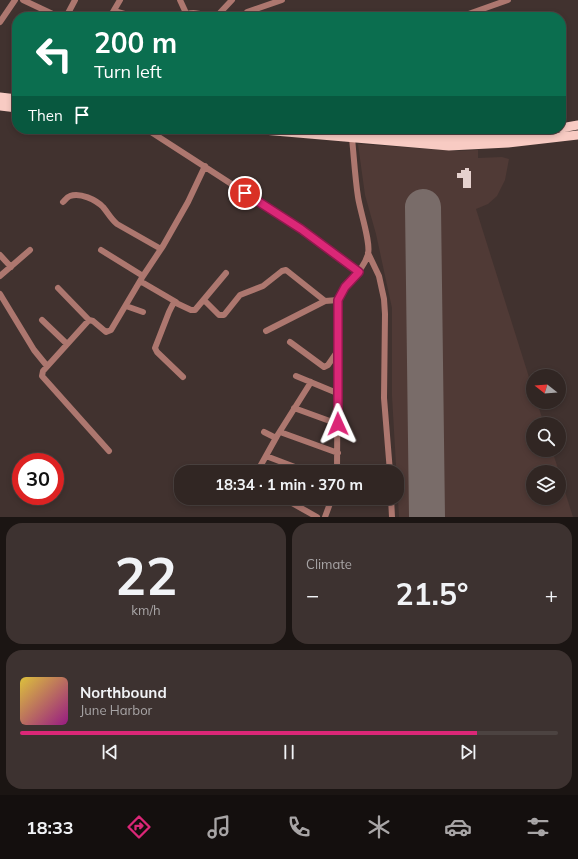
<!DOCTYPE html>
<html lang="en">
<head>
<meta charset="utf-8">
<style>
	:root { --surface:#312623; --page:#3d3230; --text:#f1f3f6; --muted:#a8a5a6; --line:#4c4341; --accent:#db2777 }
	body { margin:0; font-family:Mulish,sans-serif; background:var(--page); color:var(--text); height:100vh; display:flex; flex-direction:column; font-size:15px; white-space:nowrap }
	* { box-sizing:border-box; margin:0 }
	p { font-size:13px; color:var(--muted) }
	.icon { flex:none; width:22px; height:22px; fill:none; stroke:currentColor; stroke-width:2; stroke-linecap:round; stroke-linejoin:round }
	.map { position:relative; height:517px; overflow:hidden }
	.drawer { display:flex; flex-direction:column; gap:6px; padding:6px; background:#1b1513; flex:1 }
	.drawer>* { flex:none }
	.banner { position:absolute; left:12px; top:12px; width:554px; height:122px; border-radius:16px; box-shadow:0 2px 6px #0003,0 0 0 1px var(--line); background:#0b6e4f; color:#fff; overflow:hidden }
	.needle { width:26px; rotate:287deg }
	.buttons { position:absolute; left:526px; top:369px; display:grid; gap:8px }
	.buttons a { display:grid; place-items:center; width:40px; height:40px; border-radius:50%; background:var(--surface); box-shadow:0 2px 6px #0003,0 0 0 1px var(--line); font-size:20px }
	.speed { position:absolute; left:12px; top:453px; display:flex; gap:8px; font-size:20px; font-weight:700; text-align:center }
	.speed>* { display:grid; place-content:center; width:52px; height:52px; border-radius:50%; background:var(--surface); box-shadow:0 2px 6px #0003,0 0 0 1px var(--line); line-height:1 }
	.speed .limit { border:6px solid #d22; background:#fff; color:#111 }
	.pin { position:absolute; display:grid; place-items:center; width:34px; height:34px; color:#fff; margin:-17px; border:2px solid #fff; border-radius:50%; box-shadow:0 1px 4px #0007 }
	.me { position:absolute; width:44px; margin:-22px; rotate:359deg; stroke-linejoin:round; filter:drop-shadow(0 0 3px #0008) }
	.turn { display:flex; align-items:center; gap:14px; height:84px; padding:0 16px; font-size:18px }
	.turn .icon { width:52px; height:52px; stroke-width:2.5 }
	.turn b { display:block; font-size:28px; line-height:34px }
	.then { display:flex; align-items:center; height:38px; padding:0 16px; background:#0003; gap:8px; font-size:15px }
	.big { font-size:30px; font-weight:700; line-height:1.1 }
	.drawer .tile { flex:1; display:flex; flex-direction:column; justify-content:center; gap:6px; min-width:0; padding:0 14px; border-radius:16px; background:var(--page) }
	.drawer .dial { align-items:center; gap:0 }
	.dial b { font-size:52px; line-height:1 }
	.song { display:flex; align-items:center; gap:12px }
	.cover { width:48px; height:48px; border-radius:6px; background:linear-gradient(135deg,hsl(50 70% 55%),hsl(310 70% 35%)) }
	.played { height:4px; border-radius:2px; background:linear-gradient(90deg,var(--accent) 85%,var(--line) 85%) }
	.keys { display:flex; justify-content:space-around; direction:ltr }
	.heat { display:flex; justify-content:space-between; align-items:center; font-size:22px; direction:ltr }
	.drawer .tiles { flex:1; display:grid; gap:6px; grid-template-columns:1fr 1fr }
	.tile:last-child { grid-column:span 2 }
	.trip { position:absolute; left:174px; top:465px; width:230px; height:40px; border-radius:16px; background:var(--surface); box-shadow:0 2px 6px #0003,0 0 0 1px var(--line); font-weight:700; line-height:40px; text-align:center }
	.tabs { display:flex; height:64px; justify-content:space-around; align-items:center; background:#140f0e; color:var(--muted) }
	.tabs .icon { width:28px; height:28px }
	.tabs .on { color:var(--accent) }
	.tabs b { font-size:18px; color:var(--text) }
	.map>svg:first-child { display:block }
	.built { fill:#503a36 }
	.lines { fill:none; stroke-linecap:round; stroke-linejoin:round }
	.runway { stroke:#796c69; stroke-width:36 }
	.building { fill:#e5d1ce }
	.street { stroke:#ad776f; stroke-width:6 }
	.primary { stroke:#f8cbc3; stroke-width:9 }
	.route-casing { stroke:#8e194d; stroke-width:10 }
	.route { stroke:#db2777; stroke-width:7 }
</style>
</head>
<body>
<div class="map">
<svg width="578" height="517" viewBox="0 0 578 517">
	<rect width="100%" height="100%" fill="#41322f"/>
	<!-- built -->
	<path class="built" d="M358,144L457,151L478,150V158L502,157L509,159L505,180L497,196L488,204L476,209L533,390V402H537L544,424H533V450H552L559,472H533V498H559V473L573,517H399L392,396V308L376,234L365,195Z"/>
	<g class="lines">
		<!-- runway -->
		<path class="runway" d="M423,207L427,517"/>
	</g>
	<!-- building -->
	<path class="building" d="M465,168H469V171H471V188H463V178H457V173H461V170H465Z"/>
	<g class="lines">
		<!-- street -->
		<path class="street" d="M23,0L59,17
			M180,0L186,13
			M114,11L135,17
			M66,17L75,0
			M110,17L120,0
			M182,17C190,10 202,14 212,17
			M216,17L232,0
			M244,17L247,12L282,0
			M460,17L508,0
			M0,22L15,0
			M148,129L151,132L301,229L359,272
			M63,202C65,200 67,197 70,196C80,192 96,200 103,207C108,213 111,219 117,224L161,249
			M101,250L143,276
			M368,253L379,276L384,299L385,314L384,398L390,472
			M0,255L11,267
			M0,276L30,250
			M140,281L176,302
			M58,288L89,320
			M0,294L34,350L47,366
			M204,300L219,315H224L240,295L263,286L282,271L286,270L325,301
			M126,306L143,312
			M42,320L67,344
			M266,331L325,301L338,300
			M290,342L324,367L328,365L337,352
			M296,376L337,393
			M183,377L157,352L155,348L169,312L174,302L191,310H195L226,273
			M294,408L338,424
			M264,432L276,438
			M280,432L338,453
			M109,451L42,376L43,371L89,320L93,321L106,332L111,330L143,276L163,246L188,202L205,166
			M266,456L308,472
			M257,472L277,436L311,382
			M337,472L338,300C344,282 363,273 368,254C371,243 360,211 358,197C355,177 354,158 352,138
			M283,498L317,517
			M391,498L392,517
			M325,517L332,498"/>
		<!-- primary -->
		<path class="primary" d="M0,97L17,99
			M0,106L17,108
			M561,128L578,125
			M250,129L449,146L508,143L578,135
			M337,129L457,139L508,135L555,129"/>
	</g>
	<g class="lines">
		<defs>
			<path id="route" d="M245,193L301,229L359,272L345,287L338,300V424"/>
		</defs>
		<!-- route casing -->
		<use href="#route" class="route-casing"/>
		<!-- route -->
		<use href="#route" class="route"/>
	</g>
</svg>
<div class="buttons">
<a><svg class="needle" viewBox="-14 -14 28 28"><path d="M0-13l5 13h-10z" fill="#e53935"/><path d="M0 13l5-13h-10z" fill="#a8a5a6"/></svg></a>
<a><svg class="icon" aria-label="search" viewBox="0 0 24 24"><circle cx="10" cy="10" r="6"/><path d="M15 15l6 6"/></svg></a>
<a><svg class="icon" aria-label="layers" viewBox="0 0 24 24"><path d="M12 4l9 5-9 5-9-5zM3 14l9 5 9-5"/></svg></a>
</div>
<div class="speed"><div class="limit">30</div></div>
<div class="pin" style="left:245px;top:193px;background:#d93025"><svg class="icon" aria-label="arrive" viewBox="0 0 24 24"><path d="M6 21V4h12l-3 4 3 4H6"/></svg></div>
<svg class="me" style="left:338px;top:424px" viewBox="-20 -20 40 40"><path d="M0-17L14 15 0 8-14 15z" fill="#db2777" stroke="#fff" stroke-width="4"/></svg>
<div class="trip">18:34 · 1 min · 370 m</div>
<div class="banner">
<div class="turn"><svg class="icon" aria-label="left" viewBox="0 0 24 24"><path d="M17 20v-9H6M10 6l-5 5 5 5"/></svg><div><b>200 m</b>Turn left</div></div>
<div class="then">Then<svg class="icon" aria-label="arrive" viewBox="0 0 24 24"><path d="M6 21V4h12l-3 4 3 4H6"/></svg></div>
</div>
</div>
<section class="drawer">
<div class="tiles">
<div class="tile dial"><b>22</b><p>km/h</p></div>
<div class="tile"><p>Climate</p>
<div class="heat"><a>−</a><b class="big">21.5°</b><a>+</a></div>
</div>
<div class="tile">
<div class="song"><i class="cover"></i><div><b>Northbound</b><p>June Harbor</p></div></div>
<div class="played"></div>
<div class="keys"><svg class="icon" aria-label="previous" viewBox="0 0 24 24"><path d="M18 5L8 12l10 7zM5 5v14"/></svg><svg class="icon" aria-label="pause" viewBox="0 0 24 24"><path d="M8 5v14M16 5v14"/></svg><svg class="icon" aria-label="next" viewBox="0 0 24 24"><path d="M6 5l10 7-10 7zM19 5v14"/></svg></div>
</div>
</div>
</section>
<nav class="tabs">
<b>18:33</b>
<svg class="icon on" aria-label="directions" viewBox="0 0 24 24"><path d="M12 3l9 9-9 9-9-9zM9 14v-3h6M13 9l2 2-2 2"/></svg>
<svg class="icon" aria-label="music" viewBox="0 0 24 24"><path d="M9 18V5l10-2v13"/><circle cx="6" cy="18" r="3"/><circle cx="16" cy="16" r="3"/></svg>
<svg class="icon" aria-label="phone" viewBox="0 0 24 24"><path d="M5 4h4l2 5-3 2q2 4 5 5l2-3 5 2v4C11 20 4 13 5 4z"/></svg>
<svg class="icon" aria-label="climate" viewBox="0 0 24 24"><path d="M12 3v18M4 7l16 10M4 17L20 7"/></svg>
<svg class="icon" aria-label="car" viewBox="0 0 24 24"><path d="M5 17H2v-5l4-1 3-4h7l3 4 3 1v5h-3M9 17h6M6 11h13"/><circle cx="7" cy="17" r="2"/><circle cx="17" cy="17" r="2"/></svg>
<svg class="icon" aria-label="filters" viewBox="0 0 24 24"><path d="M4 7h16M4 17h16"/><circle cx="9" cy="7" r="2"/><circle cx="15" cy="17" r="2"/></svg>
</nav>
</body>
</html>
